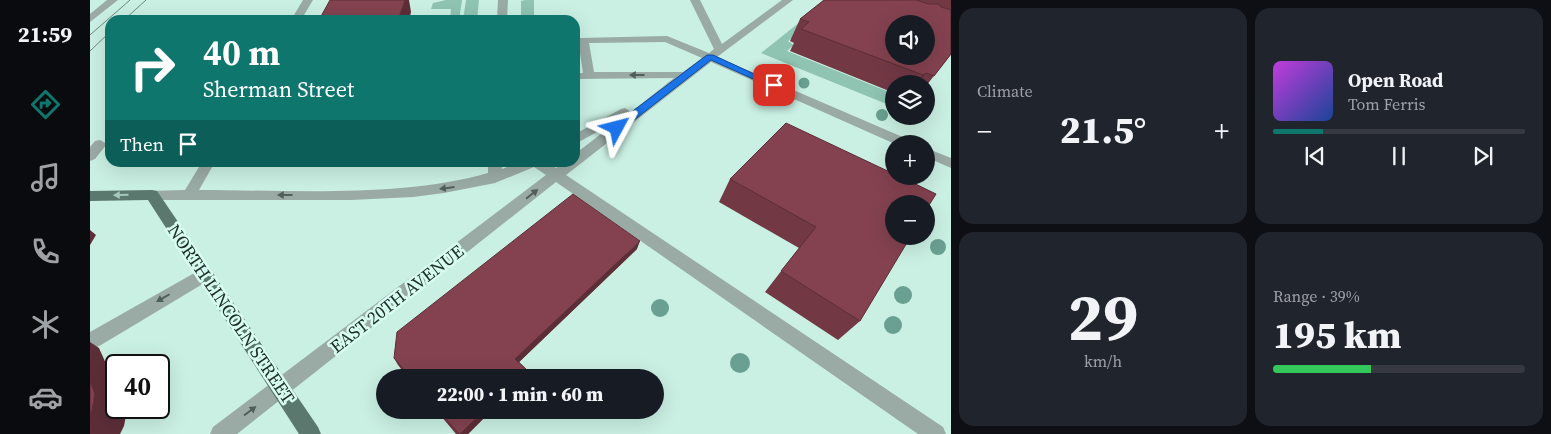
<!DOCTYPE html>
<html lang="en">
<head>
<meta charset="utf-8">
<style>
	:root { --surface:#171b24; --page:#20242c; --text:#f1f3f6; --muted:#9ea1a6; --line:#363941; --accent:#0f766e }
	body { margin:0; font-family:"Source Serif 4",serif; background:var(--page); color:var(--text); height:100vh; display:flex; flex-direction:column; font-size:19px; white-space:nowrap }
	* { box-sizing:border-box; margin:0 }
	p { font-size:16px; color:var(--muted) }
	.icon { flex:none; width:28px; height:28px; fill:none; stroke:currentColor; stroke-width:2; stroke-linecap:round; stroke-linejoin:round }
	.map { position:relative; flex:1; overflow:hidden }
	.sheet { display:flex; flex-direction:column; gap:8px; padding:8px; background:#0d0f14; width:600px }
	.sheet>* { flex:none }
	.guide { position:absolute; left:15px; top:15px; width:475px; height:152px; border-radius:15px; box-shadow:0 5px 20px #0002; background:#0f766e; color:#fff; overflow:hidden }
	.fabs { position:absolute; left:795px; top:15px; display:grid; gap:10px }
	.fabs a { display:grid; place-items:center; width:50px; height:50px; border-radius:50%; background:var(--surface); box-shadow:0 5px 20px #0002; font-size:25px }
	.speed { position:absolute; left:15px; top:354px; display:flex; gap:10px; font-size:25px; font-weight:700; text-align:center }
	.speed>* { display:grid; place-content:center; width:65px; height:65px; border-radius:50%; background:var(--surface); box-shadow:0 5px 20px #0002; line-height:1 }
	.speed .limit { border:2px solid #111; border-radius:8px; background:#fff; color:#111 }
	.pin { position:absolute; display:grid; place-items:center; width:42px; height:42px; color:#fff; margin:-21px; border-radius:10px; box-shadow:0 2px 8px #0006 }
	.me { position:absolute; width:55px; margin:-28px; rotate:52deg; stroke-linejoin:round; filter:drop-shadow(0 0 4px #0008) }
	.turn { display:flex; align-items:center; gap:18px; height:105px; padding:0 15px; font-size:22px }
	.turn .icon { width:65px; height:65px; stroke-width:2.5 }
	.turn b { display:block; font-size:35px; line-height:42px }
	.then { display:flex; align-items:center; height:48px; padding:0 15px; background:#0003; gap:10px; font-size:19px }
	.big { font-size:38px; font-weight:800; line-height:1.1 }
	.sheet .card { flex:1; display:flex; flex-direction:column; justify-content:center; gap:8px; min-width:0; padding:0 18px; border-radius:15px; background:var(--page) }
	.sheet .dial { align-items:center; gap:0 }
	.dial b { font-size:65px; line-height:1 }
	.song { display:flex; align-items:center; gap:15px }
	.cover { width:60px; height:60px; border-radius:8px; background:linear-gradient(135deg,hsl(290 70% 55%),hsl(220 70% 35%)) }
	.played { height:5px; border-radius:2px; background:linear-gradient(90deg,var(--accent) 20%,var(--line) 20%) }
	.keys { display:flex; justify-content:space-around; direction:ltr }
	.heat { display:flex; justify-content:space-between; align-items:center; font-size:28px; direction:ltr }
	.charge { height:8px; border-radius:4px; background:linear-gradient(90deg,#34c759 39%,var(--line) 0) }
	.sheet .tiles { flex:1; display:grid; gap:8px; grid-template-columns:repeat(2,1fr) }
	.trip { position:absolute; left:286px; top:369px; width:288px; height:50px; border-radius:25px; background:var(--surface); box-shadow:0 5px 20px #0002; font-weight:800; line-height:50px; text-align:center }
	main { display:flex; flex:1; min-height:0 }
	.tabs { display:flex; flex-direction:column; width:90px; justify-content:space-around; align-items:center; background:#090b0e; color:var(--muted) }
	.tabs .icon { width:35px; height:35px }
	.tabs .on { color:var(--accent) }
	.tabs b { font-size:22px; color:var(--text) }
	.map>svg:first-child { display:block }
	.green { fill:#8fc3b2 }
	.lines { fill:none; stroke-linecap:round; stroke-linejoin:round }
	.minor { fill:#9aaaa4; fill-rule:evenodd }
	.major { fill:#5b786e; fill-rule:evenodd }
	.tram { stroke:#6e877f; stroke-width:1 }
	.tree { fill:#6aa091 }
	.wall { fill:#723945 }
	.shaded-wall { fill:#5c2e38 }
	.building { fill:#844250; stroke:#5c2e38; fill-rule:evenodd }
	.oneway { fill:#505f5a }
	.oneway2 { fill:#a5c8bc }
	.route { fill:#1a73e8; stroke:#114b97 }
	.labels { text-anchor:middle; stroke-width:5; stroke-linejoin:round; paint-order:stroke }
	.street-label { font-size:18px; fill:#1e2d28; stroke:#d7fdf0 }
</style>
</head>
<body>
<main>
<nav class="tabs">
<b>21:59</b>
<svg class="icon on" aria-label="directions" viewBox="0 0 24 24"><path d="M12 3l9 9-9 9-9-9zM9 14v-3h6M13 9l2 2-2 2"/></svg>
<svg class="icon" aria-label="music" viewBox="0 0 24 24"><path d="M9 18V5l10-2v13"/><circle cx="6" cy="18" r="3"/><circle cx="16" cy="16" r="3"/></svg>
<svg class="icon" aria-label="phone" viewBox="0 0 24 24"><path d="M5 4h4l2 5-3 2q2 4 5 5l2-3 5 2v4C11 20 4 13 5 4z"/></svg>
<svg class="icon" aria-label="climate" viewBox="0 0 24 24"><path d="M12 3v18M4 7l16 10M4 17L20 7"/></svg>
<svg class="icon" aria-label="car" viewBox="0 0 24 24"><path d="M5 17H2v-5l4-1 3-4h7l3 4 3 1v5h-3M9 17h6M6 11h13"/><circle cx="7" cy="17" r="2"/><circle cx="17" cy="17" r="2"/></svg>
</nav>
<div class="map">
<svg width="861" height="434" viewBox="0 0 861 434">
	<rect width="100%" height="100%" fill="#caf0e3"/>
	<!-- green -->
	<path class="green" d="M356,0H372L369,20H360L361,9H341L343,3Z
		M376,0H389L387,20H373Z
		M435,0H444V20H431V1Z
		M725,10L726,18L698,41L704,45L697,51L804,94V107L671,53Z"/>
	<g class="lines">
		<!-- minor -->
		<path class="minor" d="M17,0H28L0,22V14Z
			M213,0H223L211,20H201Z
			M408,0H418L417,20H407Z
			M600,0H610L632,44L692,0H703L627,57L822,141L823,144H805L621,62L476,175L853,427L856,434H828L466,182L147,434H120L123,427L456,175L444,167L405,183L354,193L323,197L261,200H62L57,199L55,195L57,191L95,190L112,162H125L109,190C201,190 311,198 398,173V162H412V169C429,162 450,157 466,168L473,162H485V154L529,120L485,144V134L531,109L535,108L541,112L584,78L485,79V73H493L488,40L489,38L577,36L619,53L624,49ZM575,42L612,58L593,72H504L499,43Z
			M10,140L17,144L5,159L0,161V147L5,141Z
			M836,148L861,158V168L836,157Z
			M115,267L121,269L123,274L121,279L11,345L5,348L0,346V332Z"/>
		<!-- major -->
		<path class="major" d="M62,190L67,191L228,427L231,434H209L58,200L0,201V191Z"/>
		<!-- tram -->
		<path class="tram" d="M34,20L56,0
			M0,35L40,0
			M0,51L20,32"/>
	</g>
	<!-- trees -->
	<g class="tree">
		<circle cx="686" cy="70" r="5.5"/>
		<circle cx="714" cy="83" r="5.5"/>
		<circle cx="792" cy="115" r="6"/>
		<circle cx="848" cy="247" r="8"/>
		<circle cx="813" cy="295" r="9"/>
		<circle cx="570" cy="308" r="9"/>
		<circle cx="803" cy="325" r="9"/>
		<circle cx="650" cy="363" r="10"/>
	</g>
	<!-- wall -->
	<path class="wall" d="M734,0H861V54L836,86V84H804V93L700,51L704,43L700,41L710,19Z
		M696,123L770,321L748,340L675,292L709,248L629,202L640,179Z
		M547,249L429,362L436,369V376L435,378H318L308,365L304,358Z
		M346,410H402L378,434H366Z"/>
	<!-- shaded-wall -->
	<path class="shaded-wall" d="M315,0H319L321,12L319,20H308Z
		M836,73L828,84H826L833,75Z
		M0,230L6,235L0,245Z
		M550,241L547,249L425,366V359Z
		M0,342L9,348L26,386V408H36L37,410L34,426L30,434H0Z
		M436,369V376L435,378H428Z
		M395,410H402L378,434H370Z"/>
	<!-- building -->
	<path class="building" d="M240,0H315L308,20H229Z
		M734,0H826L838,4H849L851,7L861,10V54L844,76L836,73L833,75L711,29L719,22L710,19ZM804,24H836V56H804Z
		M696,123L804,174V176H809L846,194L836,210V204H804V236H821L770,321L691,271L726,227L640,179Z
		M483,194L550,241L425,359L436,369L428,378H321L304,358L307,332Z
		M0,381L5,394L2,411L0,414Z
		M348,410H395L370,434H369Z"/>
	<!-- one-way arrows -->
	<defs><path id="oneway-solid" d="M-6-.8H1V-3.2L6.5 0L1 3.2V.8H-6Z" transform="scale(1.25)"/></defs>
	<g class="oneway">
		<use href="#oneway-solid" transform="translate(547 75) rotate(180)"/>
		<use href="#oneway-solid" transform="translate(357 188) rotate(173)"/>
		<use href="#oneway-solid" transform="translate(442 194) rotate(-38)"/>
		<use href="#oneway-solid" transform="translate(195 195) rotate(-180)"/>
		<use href="#oneway-solid" transform="translate(73 298) rotate(150)"/>
		<use href="#oneway-solid" transform="translate(160 411) rotate(-37)"/>
	</g>
	<use class="oneway2" href="#oneway-solid" transform="translate(31 195) rotate(179)"/>
	<!-- route -->
	<path class="route" d="M617,55H623L688,85L681,87L621,60L530,131H523V126Z"/>
	<g class="labels">
		<!-- street labels -->
		<g class="street-label">
			<text transform="translate(307 299) rotate(-38)" y="6">EAST 20TH AVENUE</text>
			<text transform="translate(141 314) rotate(56)" y="6">NORTH LINCOLN STREET</text>
		</g>
	</g>
</svg>
<div class="fabs">
<a><svg class="icon" aria-label="sound" viewBox="0 0 24 24"><path d="M4 9h4l5-4v14l-5-4H4zM17 9q2 3 0 6"/></svg></a>
<a><svg class="icon" aria-label="layers" viewBox="0 0 24 24"><path d="M12 4l9 5-9 5-9-5zM3 14l9 5 9-5"/></svg></a>
<a>+</a>
<a>−</a>
</div>
<div class="speed"><div class="limit">40</div></div>
<div class="pin" style="left:684px;top:85px;background:#d93025"><svg class="icon" aria-label="arrive" viewBox="0 0 24 24"><path d="M6 21V4h12l-3 4 3 4H6"/></svg></div>
<svg class="me" style="left:527px;top:128px" viewBox="-20 -20 40 40"><path d="M0-17L14 15 0 8-14 15z" fill="#1a73e8" stroke="#fff" stroke-width="4"/></svg>
<div class="trip">22:00 · 1 min · 60 m</div>
<div class="guide">
<div class="turn"><svg class="icon" aria-label="right" viewBox="0 0 24 24"><path d="M7 20v-9h11M14 6l5 5-5 5"/></svg><div><b>40 m</b>Sherman Street</div></div>
<div class="then">Then<svg class="icon" aria-label="arrive" viewBox="0 0 24 24"><path d="M6 21V4h12l-3 4 3 4H6"/></svg></div>
</div>
</div>
<section class="sheet">
<div class="tiles">
<div class="card"><p>Climate</p>
<div class="heat"><a>−</a><b class="big">21.5°</b><a>+</a></div>
</div>
<div class="card">
<div class="song"><i class="cover"></i><div><b>Open Road</b><p>Tom Ferris</p></div></div>
<div class="played"></div>
<div class="keys"><svg class="icon" aria-label="previous" viewBox="0 0 24 24"><path d="M18 5L8 12l10 7zM5 5v14"/></svg><svg class="icon" aria-label="pause" viewBox="0 0 24 24"><path d="M8 5v14M16 5v14"/></svg><svg class="icon" aria-label="next" viewBox="0 0 24 24"><path d="M6 5l10 7-10 7zM19 5v14"/></svg></div>
</div>
<div class="card dial"><b>29</b><p>km/h</p></div>
<div class="card"><p>Range · 39%</p><b class="big">195 km</b><div class="charge"></div></div>
</div>
</section>
</main>
</body>
</html>
